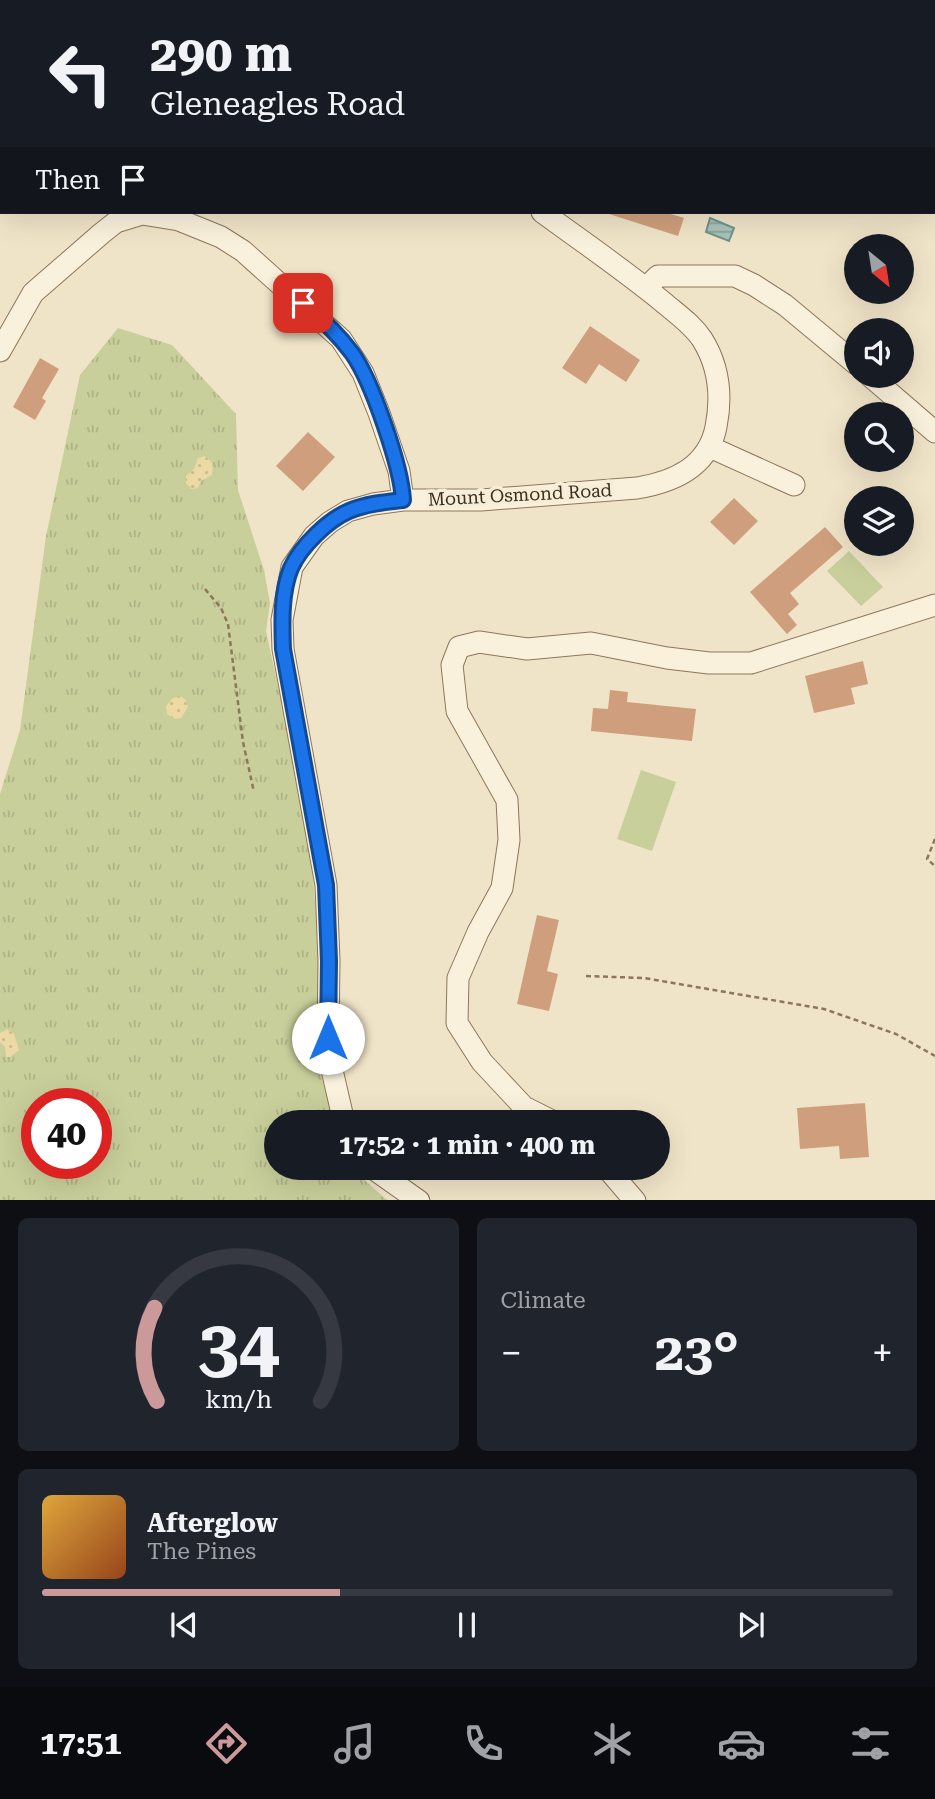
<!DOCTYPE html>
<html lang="en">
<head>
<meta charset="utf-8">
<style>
	:root { --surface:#171b24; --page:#20242c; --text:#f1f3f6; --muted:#9ea1a6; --line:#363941; --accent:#cc999b }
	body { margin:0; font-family:"Roboto Serif",serif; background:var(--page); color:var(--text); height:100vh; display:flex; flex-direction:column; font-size:26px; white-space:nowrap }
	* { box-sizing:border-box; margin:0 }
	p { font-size:23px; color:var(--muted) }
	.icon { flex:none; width:38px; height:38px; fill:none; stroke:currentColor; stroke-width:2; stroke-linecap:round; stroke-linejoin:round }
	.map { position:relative; height:1200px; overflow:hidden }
	.side { display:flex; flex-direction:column; gap:18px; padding:18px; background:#0d0f14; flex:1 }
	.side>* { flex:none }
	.hud { position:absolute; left:0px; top:0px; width:936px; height:214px; box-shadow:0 7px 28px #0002; background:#171b24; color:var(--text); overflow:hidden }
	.needle { width:46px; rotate:150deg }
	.tools { position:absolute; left:844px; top:234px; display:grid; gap:14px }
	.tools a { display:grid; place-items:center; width:70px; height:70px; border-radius:50%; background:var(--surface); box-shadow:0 7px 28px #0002; font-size:35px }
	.speed { position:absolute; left:21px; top:1088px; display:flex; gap:14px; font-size:35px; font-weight:700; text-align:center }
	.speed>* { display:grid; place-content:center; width:91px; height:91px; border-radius:50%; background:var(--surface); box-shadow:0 7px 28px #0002; line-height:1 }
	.speed .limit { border:10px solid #d22; background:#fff; color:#111 }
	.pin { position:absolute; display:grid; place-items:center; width:60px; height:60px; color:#fff; margin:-30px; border-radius:14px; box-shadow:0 4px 10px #0006 }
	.me { position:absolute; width:77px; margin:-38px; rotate:0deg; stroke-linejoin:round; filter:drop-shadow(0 0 5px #0008) }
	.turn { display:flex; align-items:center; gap:24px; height:147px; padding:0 35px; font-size:32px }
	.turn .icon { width:91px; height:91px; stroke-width:2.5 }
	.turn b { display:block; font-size:49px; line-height:60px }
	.then { display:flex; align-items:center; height:66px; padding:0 35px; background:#0003; gap:14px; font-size:26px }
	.big { font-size:52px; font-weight:700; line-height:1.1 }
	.side .widget { flex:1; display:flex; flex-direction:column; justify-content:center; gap:10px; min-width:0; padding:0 24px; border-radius:10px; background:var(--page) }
	.side .dial { align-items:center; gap:0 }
	.dial svg { height:182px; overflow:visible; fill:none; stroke:var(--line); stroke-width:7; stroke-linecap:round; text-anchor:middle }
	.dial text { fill:var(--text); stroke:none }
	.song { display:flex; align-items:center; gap:21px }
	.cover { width:84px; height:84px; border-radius:10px; background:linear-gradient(135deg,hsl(40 70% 55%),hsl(20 70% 35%)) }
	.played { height:7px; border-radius:4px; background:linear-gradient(90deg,var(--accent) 35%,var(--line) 35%) }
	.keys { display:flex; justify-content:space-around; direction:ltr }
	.heat { display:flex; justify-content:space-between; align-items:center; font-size:38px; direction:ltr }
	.side .tiles { flex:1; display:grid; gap:18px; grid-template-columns:1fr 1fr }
	.widget:last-child { grid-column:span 2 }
	.trip { position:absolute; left:264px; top:1110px; width:406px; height:70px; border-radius:35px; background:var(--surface); box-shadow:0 7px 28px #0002; font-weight:700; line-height:70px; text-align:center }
	.tab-bar { display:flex; height:112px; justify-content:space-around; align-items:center; background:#090b0e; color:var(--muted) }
	.tab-bar .icon { width:49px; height:49px }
	.tab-bar .selected { color:var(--accent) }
	.tab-bar b { font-size:32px; color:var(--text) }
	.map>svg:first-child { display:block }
	.grass { fill:url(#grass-tufts); fill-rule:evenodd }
	.sand { fill:url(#sand-dots) }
	.park { fill:#c9cf9b }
	.water { fill:url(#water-rules); stroke:#6f938a; stroke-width:2 }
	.building { fill:#cf9f7d }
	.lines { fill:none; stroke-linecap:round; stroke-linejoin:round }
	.minor-casing { stroke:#8d765c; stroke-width:23 }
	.path { stroke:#8d765c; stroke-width:2.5; stroke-dasharray:5 3.5; stroke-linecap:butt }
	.minor { stroke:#faf1dc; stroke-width:21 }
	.route-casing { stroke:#114b97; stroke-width:18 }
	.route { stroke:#1a73e8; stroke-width:12 }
	.labels { text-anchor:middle; stroke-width:7; stroke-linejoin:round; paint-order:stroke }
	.street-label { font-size:18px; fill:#3d2e20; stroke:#f7eed8 }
</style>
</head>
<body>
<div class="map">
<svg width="935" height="1201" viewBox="0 0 935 1201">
	<defs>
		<pattern id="grass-tufts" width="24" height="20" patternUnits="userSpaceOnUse" patternTransform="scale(1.75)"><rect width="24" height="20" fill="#c9cf9b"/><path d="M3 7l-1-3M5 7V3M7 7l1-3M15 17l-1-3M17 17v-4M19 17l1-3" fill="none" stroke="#aeb285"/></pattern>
		<pattern id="sand-dots" width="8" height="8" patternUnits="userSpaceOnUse" patternTransform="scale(1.75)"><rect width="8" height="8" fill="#ecd9a5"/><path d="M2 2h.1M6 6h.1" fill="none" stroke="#cbbb8e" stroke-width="1.8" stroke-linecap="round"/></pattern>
		<pattern id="water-rules" width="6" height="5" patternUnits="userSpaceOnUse" patternTransform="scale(1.75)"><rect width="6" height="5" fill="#a9c4bc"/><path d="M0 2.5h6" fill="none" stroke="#8ba098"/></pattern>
	</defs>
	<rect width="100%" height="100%" fill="#f0e4c8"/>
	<!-- grass -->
	<path class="grass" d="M118,328L172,345L236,414L238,490L264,570L270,603L266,631L309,827L320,962V1073L335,1122H276V1167H354L361,1177L387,1200L0,1201V794L20,730L46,536L80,375ZM37,1104H96V1164H37Z"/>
	<!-- sand -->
	<path class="sand" d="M205,456L213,464L212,475L201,481L198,488L191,489L186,483V476L194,469L198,458Z
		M180,696L186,700L188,707L181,718L175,719L167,714L166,706L173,698Z
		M7,1029L14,1034L19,1050L10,1057H6L5,1047L0,1042V1033Z"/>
	<!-- park -->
	<path class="park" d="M849,551L883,587L861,606L827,571Z
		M641,770L676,782L652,851L617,839Z"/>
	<!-- water -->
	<path class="water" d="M710,218L734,228L729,241L706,232Z"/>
	<!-- building -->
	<path class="building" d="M610,212H664L684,218L678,236L609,214Z
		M590,326L640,360L626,382L599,364L586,384L562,368Z
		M40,358L59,369L42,398L46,401L35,420L13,407Z
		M308,432L335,457L303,491L276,466Z
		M734,498L758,521L734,545L710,522Z
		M825,527L843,547L790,593L799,604L788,614L797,625L787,634L750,592Z
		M863,661L868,684L851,688L855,704L814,713L805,676Z
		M610,690L628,692L627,702L696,709L692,741L591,731L593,708L608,709Z
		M537,915L559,920L547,971L558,974L549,1011L517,1004Z
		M865,1103L869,1157L840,1159L839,1146L800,1149L797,1108Z"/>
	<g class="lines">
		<defs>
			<path id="minor" d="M273,0L274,2
				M325,0L326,2
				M646,288L658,276H735L754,285L785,305L856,364
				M0,351L33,293L102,233L116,222L142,214L179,220L221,237L243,251L341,339L363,373L379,413L399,471L403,500
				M870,376L935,432
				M710,447L794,485
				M344,1122L332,1070L328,1038L329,961L326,885L283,649L282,620L292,567L314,536L330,522L348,511L373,504L403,500H481L637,488C674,482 708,467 716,427C722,397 719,366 702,339C692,324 677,314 663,302C624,270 583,242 542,212
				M554,1122L524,1107L482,1062L457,1023L458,978L478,932L502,888L509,840L507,800L457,711L452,665L459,647L479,642L527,649L591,643L667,658L709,663H751L935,605
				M371,1167L419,1201
				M606,1167L635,1201"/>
		</defs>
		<!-- minor casing -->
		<use href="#minor" class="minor-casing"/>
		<!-- path -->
		<path class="path" d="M504,0L506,2
			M934,167H935
			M934,203H935
			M205,589L221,608L228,624L243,742L254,792
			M935,839L927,859L935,866
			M586,976L644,978L824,1009L896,1034L935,1056"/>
		<!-- minor -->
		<use href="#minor" class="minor"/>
	</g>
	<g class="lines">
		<defs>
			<path id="route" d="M303,303C321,318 338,334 352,353C372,381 401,466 403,500C385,502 366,504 349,511C328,520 301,546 291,568C281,592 282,623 283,649L326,885L329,961L328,1038"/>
		</defs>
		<!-- route casing -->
		<use href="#route" class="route-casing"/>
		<!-- route -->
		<use href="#route" class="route"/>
	</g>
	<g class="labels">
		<!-- street labels -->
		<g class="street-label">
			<text transform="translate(520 495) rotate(-3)" y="6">Mount Osmond Road</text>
		</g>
	</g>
</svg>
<div class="tools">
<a><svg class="needle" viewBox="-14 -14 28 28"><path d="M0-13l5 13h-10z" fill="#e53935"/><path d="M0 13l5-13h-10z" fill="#9ea1a6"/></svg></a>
<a><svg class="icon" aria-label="sound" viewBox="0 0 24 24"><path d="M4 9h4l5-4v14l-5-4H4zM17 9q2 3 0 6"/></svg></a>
<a><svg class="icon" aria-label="search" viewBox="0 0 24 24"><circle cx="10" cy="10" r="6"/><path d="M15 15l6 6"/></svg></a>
<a><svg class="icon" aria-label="layers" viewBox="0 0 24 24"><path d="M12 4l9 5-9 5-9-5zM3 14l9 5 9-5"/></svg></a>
</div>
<div class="speed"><div class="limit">40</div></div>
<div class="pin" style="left:303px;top:303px;background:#d93025"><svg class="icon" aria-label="arrive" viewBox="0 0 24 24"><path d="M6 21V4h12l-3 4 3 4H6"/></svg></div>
<svg class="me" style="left:328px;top:1038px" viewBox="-20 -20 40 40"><circle r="19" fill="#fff"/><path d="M0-13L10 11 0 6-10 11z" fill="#1a73e8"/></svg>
<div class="trip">17:52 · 1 min · 400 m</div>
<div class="hud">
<div class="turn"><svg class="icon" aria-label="left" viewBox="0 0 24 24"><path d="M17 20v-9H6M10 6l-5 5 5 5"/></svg><div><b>290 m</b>Gleneagles Road</div></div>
<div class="then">Then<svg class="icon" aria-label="arrive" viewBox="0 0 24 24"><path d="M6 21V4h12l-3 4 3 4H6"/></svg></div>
</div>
</div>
<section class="side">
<div class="tiles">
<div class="widget dial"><svg viewBox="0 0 100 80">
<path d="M14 69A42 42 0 1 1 86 69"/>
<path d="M14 69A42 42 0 0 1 13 28" stroke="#cc999b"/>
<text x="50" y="56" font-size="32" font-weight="700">34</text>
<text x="50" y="72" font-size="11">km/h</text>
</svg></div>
<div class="widget"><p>Climate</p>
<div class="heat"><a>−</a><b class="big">23°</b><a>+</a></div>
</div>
<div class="widget">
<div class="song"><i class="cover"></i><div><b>Afterglow</b><p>The Pines</p></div></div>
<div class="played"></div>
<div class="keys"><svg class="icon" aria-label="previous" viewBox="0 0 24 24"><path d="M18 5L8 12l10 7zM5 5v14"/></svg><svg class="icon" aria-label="pause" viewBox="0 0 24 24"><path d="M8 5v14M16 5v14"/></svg><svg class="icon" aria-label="next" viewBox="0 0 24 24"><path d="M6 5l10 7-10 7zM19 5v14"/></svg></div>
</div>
</div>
</section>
<nav class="tab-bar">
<b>17:51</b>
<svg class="icon selected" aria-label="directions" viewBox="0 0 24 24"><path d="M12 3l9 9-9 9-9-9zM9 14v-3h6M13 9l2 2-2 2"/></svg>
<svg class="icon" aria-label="music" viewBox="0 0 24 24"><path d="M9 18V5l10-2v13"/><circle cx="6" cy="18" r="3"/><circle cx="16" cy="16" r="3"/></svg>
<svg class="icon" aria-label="phone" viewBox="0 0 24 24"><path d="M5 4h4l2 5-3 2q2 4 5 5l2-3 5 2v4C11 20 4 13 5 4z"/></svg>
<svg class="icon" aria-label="climate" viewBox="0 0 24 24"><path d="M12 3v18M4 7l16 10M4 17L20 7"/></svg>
<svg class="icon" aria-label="car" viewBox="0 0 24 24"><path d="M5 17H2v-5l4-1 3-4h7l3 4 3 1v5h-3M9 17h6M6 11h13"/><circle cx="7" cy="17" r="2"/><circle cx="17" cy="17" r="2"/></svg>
<svg class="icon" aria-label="filters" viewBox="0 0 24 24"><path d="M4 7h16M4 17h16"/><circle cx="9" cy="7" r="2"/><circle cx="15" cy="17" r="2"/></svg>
</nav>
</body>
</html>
